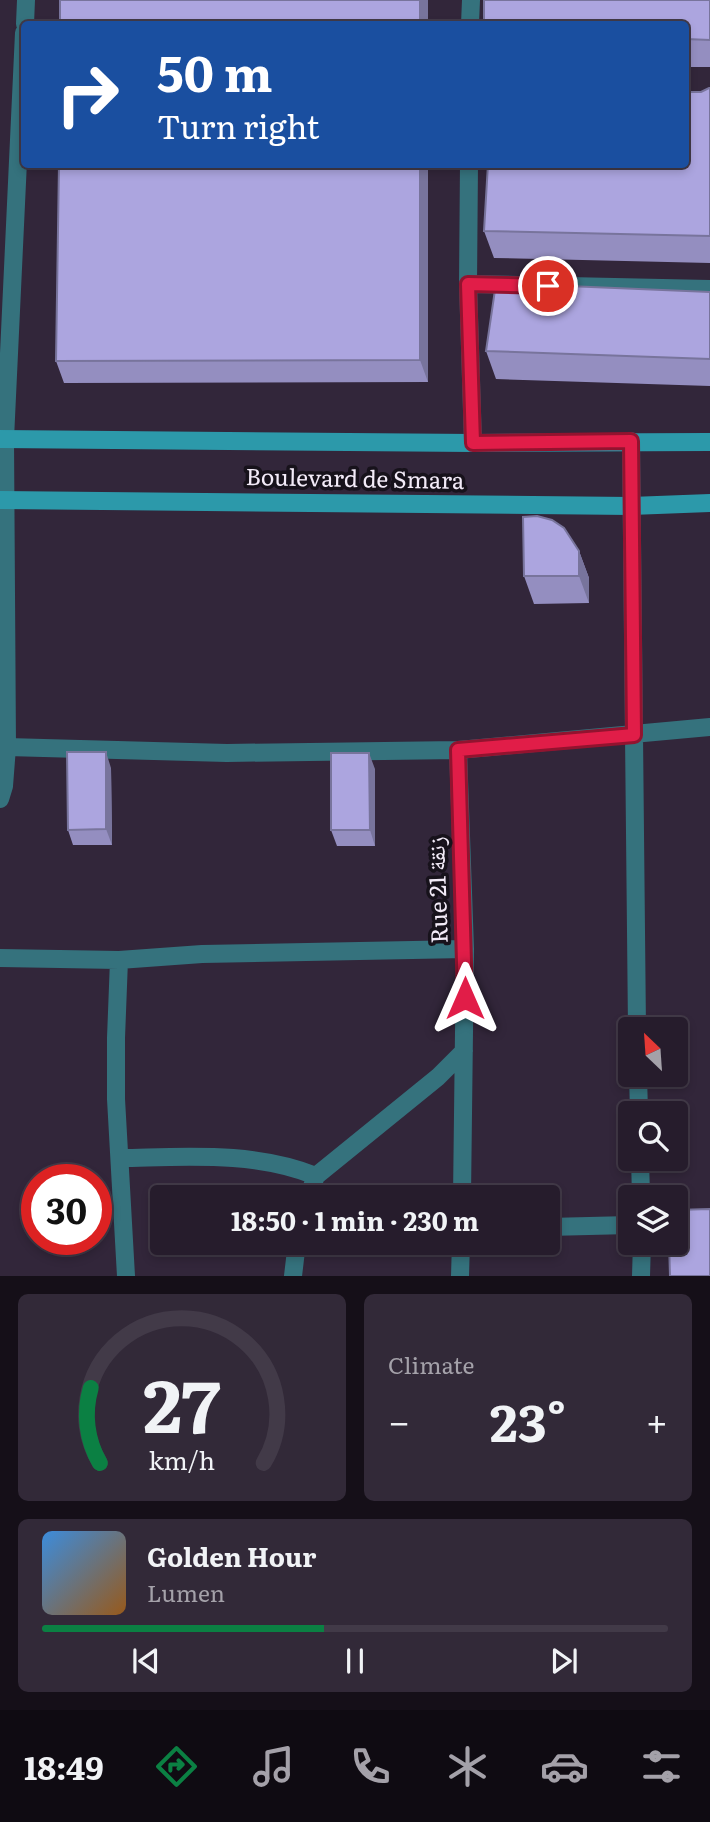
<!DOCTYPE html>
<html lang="en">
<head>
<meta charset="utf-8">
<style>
	:root { --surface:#261c2c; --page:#322938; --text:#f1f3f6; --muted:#a4a1a9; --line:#423a48; --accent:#0b8043 }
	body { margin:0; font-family:Literata,"Noto Naskh Arabic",serif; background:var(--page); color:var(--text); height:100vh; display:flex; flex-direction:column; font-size:26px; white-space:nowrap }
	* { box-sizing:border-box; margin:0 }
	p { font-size:23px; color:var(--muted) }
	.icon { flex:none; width:38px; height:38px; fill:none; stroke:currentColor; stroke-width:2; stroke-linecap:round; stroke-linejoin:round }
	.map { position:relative; height:1276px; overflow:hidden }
	.sheet { display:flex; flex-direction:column; gap:18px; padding:18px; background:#150f18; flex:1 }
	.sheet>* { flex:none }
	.top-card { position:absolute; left:21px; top:21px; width:668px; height:147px; border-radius:7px; box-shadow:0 4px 10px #0003,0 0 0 2px var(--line); background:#1a4fa0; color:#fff; overflow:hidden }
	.needle { width:46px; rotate:335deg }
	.controls { position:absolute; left:618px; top:1017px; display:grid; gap:14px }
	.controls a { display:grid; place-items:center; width:70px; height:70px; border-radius:7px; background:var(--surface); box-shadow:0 4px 10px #0003,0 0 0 2px var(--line); font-size:35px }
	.speed { position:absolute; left:21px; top:1164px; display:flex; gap:14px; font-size:35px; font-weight:700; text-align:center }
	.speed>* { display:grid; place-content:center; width:91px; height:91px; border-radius:50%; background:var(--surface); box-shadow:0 4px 10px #0003,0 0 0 2px var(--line); line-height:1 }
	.speed .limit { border:10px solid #d22; background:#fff; color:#111 }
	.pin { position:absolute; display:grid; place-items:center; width:60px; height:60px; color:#fff; margin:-30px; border:4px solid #fff; border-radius:50%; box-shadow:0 2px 7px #0007 }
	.me { position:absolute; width:77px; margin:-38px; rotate:0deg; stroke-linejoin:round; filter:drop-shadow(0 0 5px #0008) }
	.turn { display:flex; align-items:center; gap:24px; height:147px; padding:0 21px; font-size:32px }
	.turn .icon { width:91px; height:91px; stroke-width:2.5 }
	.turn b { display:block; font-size:49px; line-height:60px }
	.big { font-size:52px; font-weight:700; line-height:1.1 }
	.sheet .widget { flex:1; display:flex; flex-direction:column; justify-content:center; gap:10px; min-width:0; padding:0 24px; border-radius:10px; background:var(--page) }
	.sheet .dial { align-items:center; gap:0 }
	.dial svg { height:182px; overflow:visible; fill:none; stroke:var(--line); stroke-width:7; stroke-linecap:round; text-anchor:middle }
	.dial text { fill:var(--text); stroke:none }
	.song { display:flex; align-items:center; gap:21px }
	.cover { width:84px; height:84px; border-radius:10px; background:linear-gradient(135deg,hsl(210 70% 55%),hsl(30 70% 35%)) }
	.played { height:7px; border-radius:4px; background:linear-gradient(90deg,var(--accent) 45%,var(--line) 45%) }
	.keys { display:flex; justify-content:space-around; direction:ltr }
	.heat { display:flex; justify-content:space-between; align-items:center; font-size:38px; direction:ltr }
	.sheet .tiles { flex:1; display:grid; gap:18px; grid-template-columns:1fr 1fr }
	.widget:last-child { grid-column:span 2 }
	.trip { position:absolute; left:150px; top:1185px; width:410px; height:70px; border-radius:7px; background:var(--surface); box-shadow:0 4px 10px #0003,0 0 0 2px var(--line); font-weight:700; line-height:70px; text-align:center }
	.dock { display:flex; height:112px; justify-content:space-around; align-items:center; background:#0f0b12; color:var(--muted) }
	.dock .icon { width:49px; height:49px }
	.dock .active { color:var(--accent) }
	.dock b { font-size:32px; color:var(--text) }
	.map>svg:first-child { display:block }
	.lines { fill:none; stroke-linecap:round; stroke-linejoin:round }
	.street { stroke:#35727d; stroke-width:18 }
	.secondary { stroke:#2c99aa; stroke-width:18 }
	.wall { fill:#948ec0 }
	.shaded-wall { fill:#78749c }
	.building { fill:#aca5df; stroke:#78749c; stroke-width:2 }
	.route-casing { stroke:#92132f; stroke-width:18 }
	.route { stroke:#e11d48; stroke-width:12 }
	.labels { text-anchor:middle; stroke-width:7; stroke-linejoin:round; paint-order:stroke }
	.street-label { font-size:23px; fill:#f3ebf8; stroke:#17121b }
</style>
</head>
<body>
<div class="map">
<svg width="710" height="1276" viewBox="0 0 710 1276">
	<rect width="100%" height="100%" fill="#32263a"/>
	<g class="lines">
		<!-- street -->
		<path class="street" d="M25,24L26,0
			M470,24L471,0
			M469,164L468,284L473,443
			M468,284L518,285
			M567,286L710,289
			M631,441L637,1029
			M7,747L227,753L458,750L710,727
			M458,750L465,949L462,1197
			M0,799L4,786L7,747L5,439L24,33
			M0,958L119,960L202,954L465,949
			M119,960L116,1038V1099L126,1276
			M638,1074L639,1113
			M121,1158C185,1157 255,1151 316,1176L438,1077L464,1051
			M640,1158L641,1197
			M308,1197L316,1176
			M548,1227L630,1225
			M293,1276L297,1242
			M460,1276L461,1242
			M641,1276L642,1242"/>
		<!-- secondary -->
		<path class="secondary" d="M0,439L473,443L710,442
			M0,500L631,506L710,503"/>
	</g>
	<!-- wall -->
	<path class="wall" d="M710,0V67H686V24Z
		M710,88V263L494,258L484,231L701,92Z
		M428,164V382L64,383L56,361Z
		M710,292V386L496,379L486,351Z
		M579,551L589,578V603L534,604L524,576Z
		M111,768L112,845H73L68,830Z
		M375,769V846H337L331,830Z"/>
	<!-- shaded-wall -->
	<path class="shaded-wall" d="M420,0H428V24H420Z
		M420,164H428V382L420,360Z
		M579,551L589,578V603L579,576Z
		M106,752L111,768L112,845L106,829Z
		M369,753L375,769V846L370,830Z"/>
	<!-- building -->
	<path class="building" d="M60,0H420V24H60Z
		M484,0H710V40L686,39V24H484Z
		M709,88H710V236L484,231L488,164H686V92H701Z
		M59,164H420V360L56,361Z
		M496,283L710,292V359L486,351Z
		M537,516L552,520L564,528L579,551V576H524L523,517Z
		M67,752H106V829L68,830Z
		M331,753H369L370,830H331Z
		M710,1209V1276H670L669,1242H676V1210Z"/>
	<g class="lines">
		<defs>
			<path id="route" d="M465,998L458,750L634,735L631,441L473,443L468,284L548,286"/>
		</defs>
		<!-- route casing -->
		<use href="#route" class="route-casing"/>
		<!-- route -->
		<use href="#route" class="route"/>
	</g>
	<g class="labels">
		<!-- street labels -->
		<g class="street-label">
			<text transform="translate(355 479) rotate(1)" y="8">Boulevard de Smara</text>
			<text transform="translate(438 890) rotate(-92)" y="8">Rue 21 زنقة</text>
		</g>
	</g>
</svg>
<div class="controls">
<a><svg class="needle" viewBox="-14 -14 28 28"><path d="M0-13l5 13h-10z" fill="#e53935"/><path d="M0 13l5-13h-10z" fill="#a4a1a9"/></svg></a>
<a><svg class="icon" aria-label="search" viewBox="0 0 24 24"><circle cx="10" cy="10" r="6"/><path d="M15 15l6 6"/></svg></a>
<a><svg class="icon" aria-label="layers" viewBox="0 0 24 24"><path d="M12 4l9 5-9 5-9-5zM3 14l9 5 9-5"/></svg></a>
</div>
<div class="speed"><div class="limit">30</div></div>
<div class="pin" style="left:548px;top:286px;background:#d93025"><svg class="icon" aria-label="arrive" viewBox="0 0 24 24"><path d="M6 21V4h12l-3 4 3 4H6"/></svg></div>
<svg class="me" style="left:465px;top:998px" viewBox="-20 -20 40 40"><path d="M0-17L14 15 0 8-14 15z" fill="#e11d48" stroke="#fff" stroke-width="4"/></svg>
<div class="trip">18:50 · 1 min · 230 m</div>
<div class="top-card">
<div class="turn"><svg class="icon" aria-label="right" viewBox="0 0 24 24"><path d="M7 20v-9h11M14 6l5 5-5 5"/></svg><div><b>50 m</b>Turn right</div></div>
</div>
</div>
<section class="sheet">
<div class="tiles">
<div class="widget dial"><svg viewBox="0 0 100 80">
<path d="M14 69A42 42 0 1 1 86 69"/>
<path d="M14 69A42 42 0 0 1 10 36" stroke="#0b8043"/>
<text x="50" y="56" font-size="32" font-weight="700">27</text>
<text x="50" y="72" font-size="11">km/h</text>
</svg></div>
<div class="widget"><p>Climate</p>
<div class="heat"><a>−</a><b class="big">23°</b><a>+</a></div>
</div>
<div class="widget">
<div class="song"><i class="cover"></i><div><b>Golden Hour</b><p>Lumen</p></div></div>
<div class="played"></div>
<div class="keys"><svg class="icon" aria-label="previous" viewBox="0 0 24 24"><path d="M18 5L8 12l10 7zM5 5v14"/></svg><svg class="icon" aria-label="pause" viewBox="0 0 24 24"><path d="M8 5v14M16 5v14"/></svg><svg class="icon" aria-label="next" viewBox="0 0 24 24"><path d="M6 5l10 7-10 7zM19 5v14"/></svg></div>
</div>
</div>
</section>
<nav class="dock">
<b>18:49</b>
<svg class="icon active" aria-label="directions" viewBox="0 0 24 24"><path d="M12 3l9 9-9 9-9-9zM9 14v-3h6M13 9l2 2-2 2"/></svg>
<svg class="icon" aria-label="music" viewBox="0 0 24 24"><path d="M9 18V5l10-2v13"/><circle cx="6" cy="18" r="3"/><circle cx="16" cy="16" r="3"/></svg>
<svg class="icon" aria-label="phone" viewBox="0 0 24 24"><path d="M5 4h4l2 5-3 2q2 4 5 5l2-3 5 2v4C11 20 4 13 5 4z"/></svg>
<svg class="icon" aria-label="climate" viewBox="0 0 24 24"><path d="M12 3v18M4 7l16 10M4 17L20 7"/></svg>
<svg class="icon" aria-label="car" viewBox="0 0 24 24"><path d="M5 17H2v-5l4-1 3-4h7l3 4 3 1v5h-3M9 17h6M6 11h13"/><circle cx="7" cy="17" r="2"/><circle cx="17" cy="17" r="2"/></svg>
<svg class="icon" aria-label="filters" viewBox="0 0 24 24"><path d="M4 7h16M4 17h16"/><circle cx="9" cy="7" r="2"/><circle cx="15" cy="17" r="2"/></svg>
</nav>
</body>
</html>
